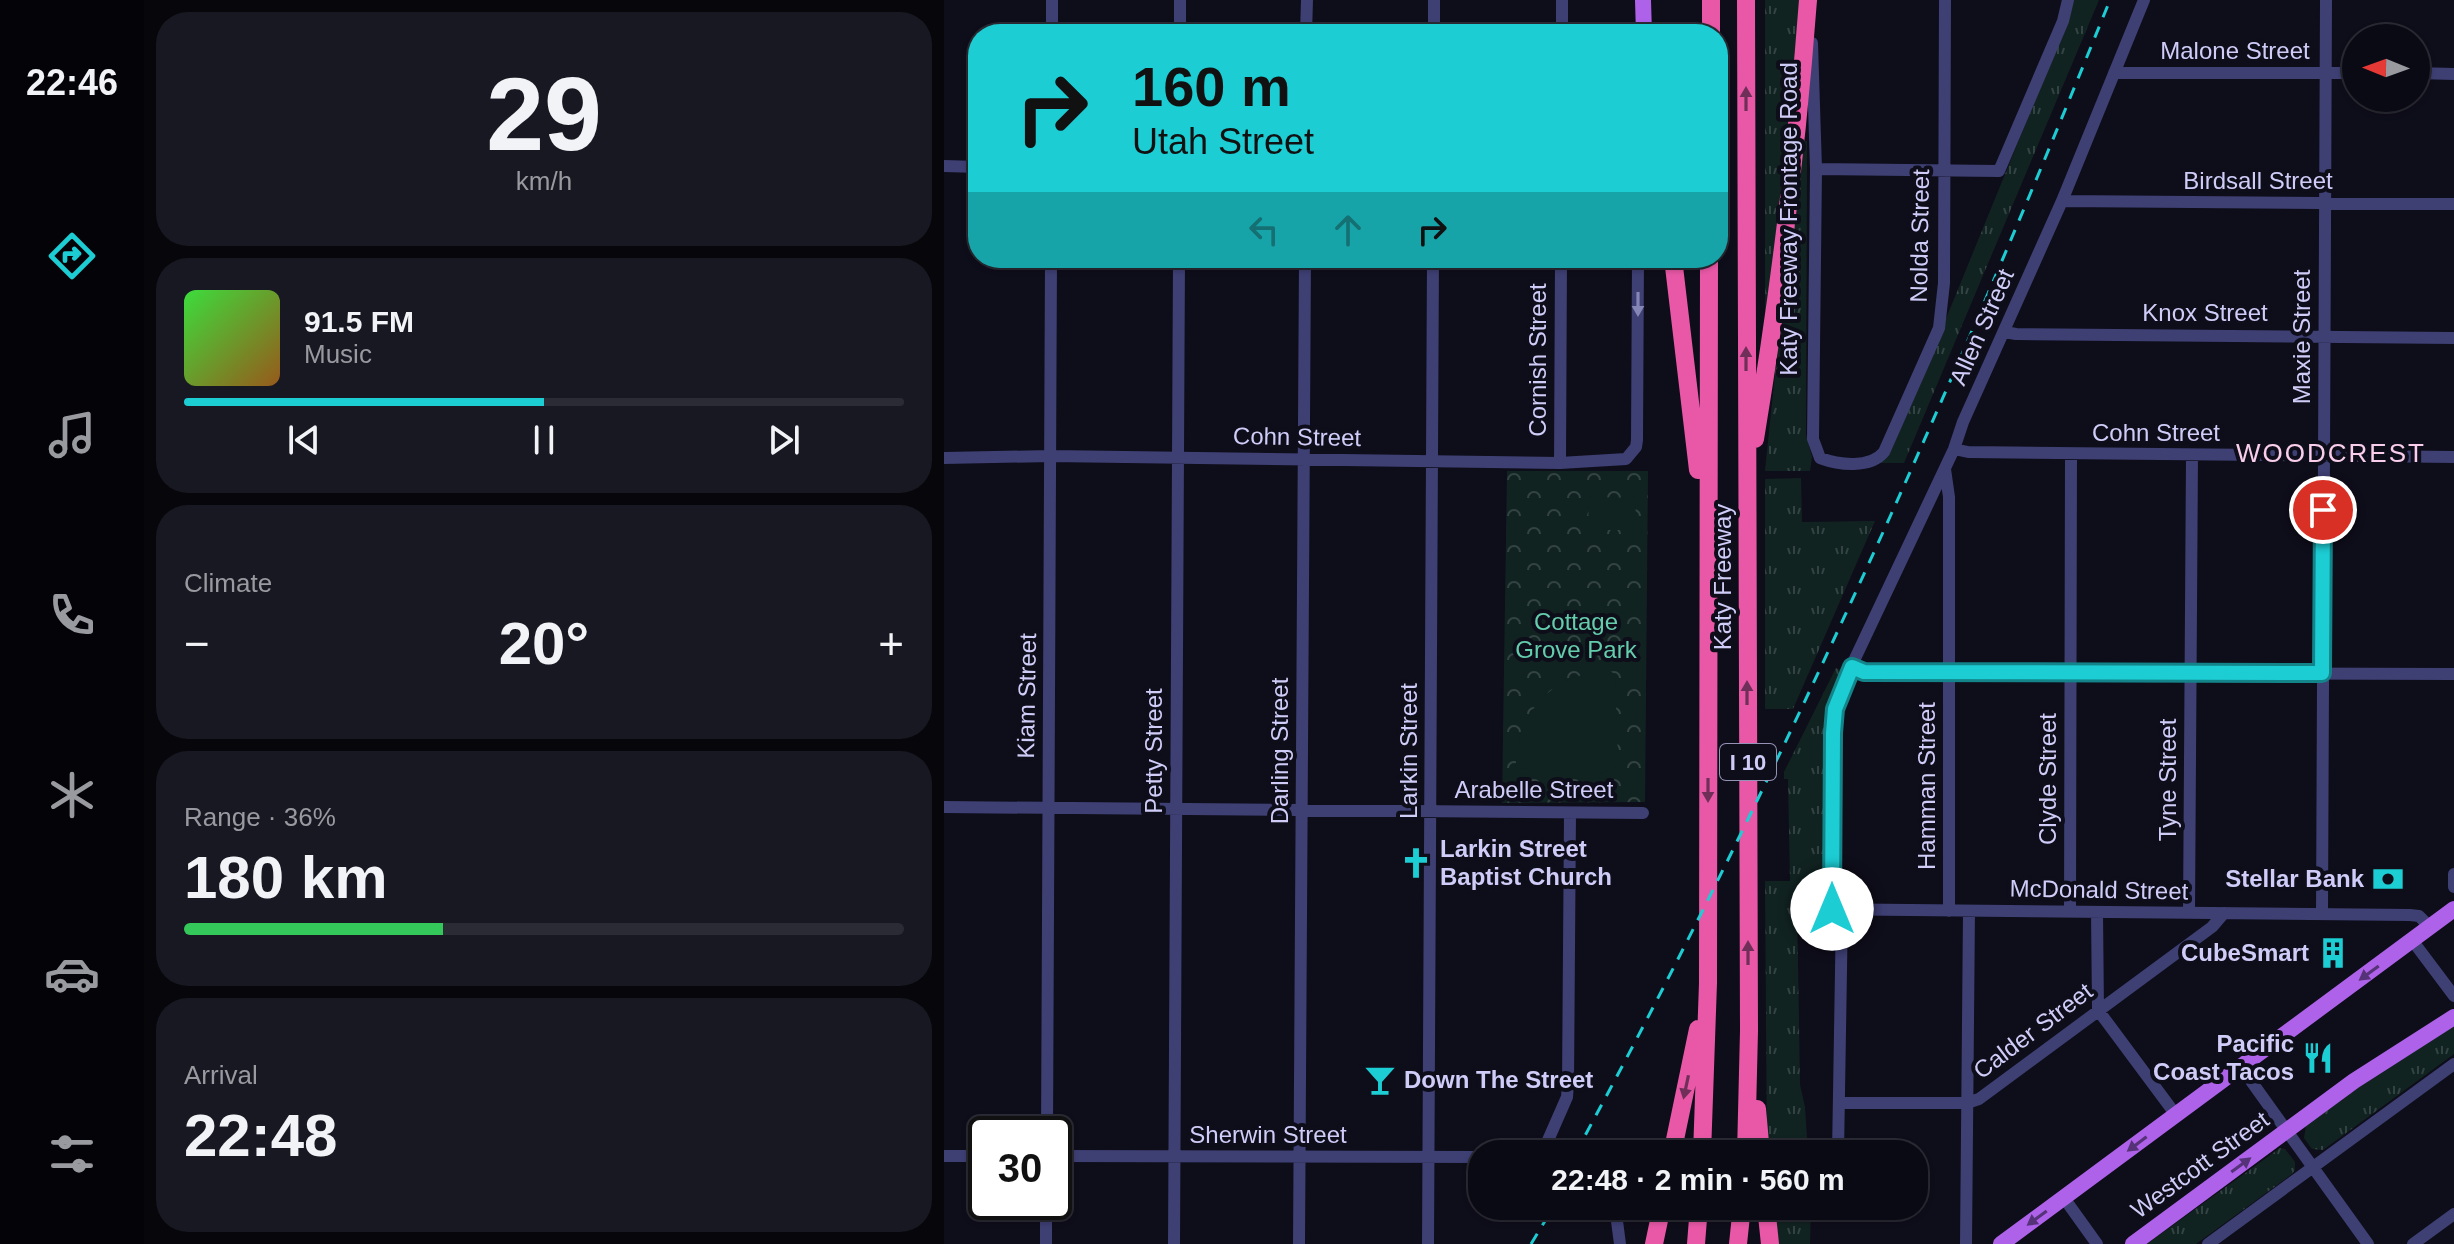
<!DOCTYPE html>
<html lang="en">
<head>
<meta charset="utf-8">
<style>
	:root { --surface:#0a0a14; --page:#181822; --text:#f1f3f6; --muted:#999aa0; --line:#2a2b34; --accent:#1dcdd4 }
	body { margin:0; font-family:Arial,sans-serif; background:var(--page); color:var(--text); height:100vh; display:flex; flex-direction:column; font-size:30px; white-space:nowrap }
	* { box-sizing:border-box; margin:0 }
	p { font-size:26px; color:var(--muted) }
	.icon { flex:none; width:44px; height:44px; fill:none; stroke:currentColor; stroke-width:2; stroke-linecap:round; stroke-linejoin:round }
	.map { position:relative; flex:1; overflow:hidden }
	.sheet { display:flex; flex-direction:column; gap:12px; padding:12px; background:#06060b; width:800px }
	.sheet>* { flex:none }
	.banner { position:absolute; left:24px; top:24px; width:760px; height:244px; border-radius:32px; box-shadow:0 2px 6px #0004,0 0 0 2px var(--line); background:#1dcdd4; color:#111; overflow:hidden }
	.needle { width:52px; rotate:271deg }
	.tools { position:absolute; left:1398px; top:24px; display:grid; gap:16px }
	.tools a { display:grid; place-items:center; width:88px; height:88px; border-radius:50%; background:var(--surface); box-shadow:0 2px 6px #0004,0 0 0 2px var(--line); font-size:40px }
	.speed { position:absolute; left:24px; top:1116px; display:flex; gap:16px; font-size:40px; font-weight:700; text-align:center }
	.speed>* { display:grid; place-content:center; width:104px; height:104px; border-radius:50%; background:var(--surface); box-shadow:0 2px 6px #0004,0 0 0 2px var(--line); line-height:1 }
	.speed .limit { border:4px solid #111; border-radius:12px; background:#fff; color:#111 }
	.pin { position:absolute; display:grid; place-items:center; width:68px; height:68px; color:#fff; margin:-34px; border:4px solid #fff; border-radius:50%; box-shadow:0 2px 8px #0007 }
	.me { position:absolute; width:88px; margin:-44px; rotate:0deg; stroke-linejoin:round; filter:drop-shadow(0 0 6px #0008) }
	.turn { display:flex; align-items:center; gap:28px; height:168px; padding:0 32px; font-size:36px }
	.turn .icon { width:104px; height:104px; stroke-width:2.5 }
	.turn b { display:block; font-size:56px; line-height:68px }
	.lanes { display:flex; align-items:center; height:76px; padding:0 32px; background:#0003; justify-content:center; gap:40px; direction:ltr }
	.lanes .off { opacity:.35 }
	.big { font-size:60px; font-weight:800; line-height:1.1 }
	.sheet .tile { flex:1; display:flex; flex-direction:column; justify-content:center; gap:12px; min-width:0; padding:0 28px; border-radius:32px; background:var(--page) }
	.sheet .dial { align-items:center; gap:0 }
	.dial b { font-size:104px; line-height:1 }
	.song { display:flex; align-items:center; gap:24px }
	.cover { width:96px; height:96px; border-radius:12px; background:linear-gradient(135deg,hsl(120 70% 55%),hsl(30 70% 35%)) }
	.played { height:8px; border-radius:4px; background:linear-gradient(90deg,var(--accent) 50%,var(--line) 50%) }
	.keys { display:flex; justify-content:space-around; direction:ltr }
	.heat { display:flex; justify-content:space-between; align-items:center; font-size:44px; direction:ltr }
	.charge { height:12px; border-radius:6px; background:linear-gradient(90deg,#34c759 36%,var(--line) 0) }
	.trip { position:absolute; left:524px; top:1140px; width:460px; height:80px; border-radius:32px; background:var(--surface); box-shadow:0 2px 6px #0004,0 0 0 2px var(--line); font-weight:800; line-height:80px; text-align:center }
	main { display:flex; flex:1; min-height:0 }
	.tab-bar { display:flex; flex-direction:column; width:144px; justify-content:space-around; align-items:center; background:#040408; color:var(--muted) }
	.tab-bar .icon { width:56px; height:56px }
	.tab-bar .on { color:var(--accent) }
	.tab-bar b { font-size:36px; color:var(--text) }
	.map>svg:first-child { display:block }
	.grass { fill:url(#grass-tufts) }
	.forest { fill:url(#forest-crowns) }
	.pitch { fill:#112321 }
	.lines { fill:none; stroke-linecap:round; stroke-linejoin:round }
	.minor { stroke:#3e3f73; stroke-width:12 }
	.major { stroke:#ae62ea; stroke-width:16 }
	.highway { stroke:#e858a6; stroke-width:18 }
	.rail { stroke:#1dcdd4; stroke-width:3; stroke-dasharray:12 10; stroke-linecap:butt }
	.oneway { fill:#702f59 }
	.oneway2 { fill:#8686b6 }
	.oneway3 { fill:#563378 }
	.route-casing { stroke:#13858a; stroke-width:20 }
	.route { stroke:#1dcdd4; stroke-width:14 }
	.labels { text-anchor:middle; stroke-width:8; stroke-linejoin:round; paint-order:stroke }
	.shield { fill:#0e0d1a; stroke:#9593b5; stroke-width:2 }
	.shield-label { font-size:22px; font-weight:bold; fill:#cfcdf8 }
	.street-label { font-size:24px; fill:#cfcdf8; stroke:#0e0d1a }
	.park-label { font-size:24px; fill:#64cdac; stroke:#0e0d1a }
	.poi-label { font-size:24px; font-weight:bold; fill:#cfcdf8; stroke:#0e0d1a; text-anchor:end }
	.neighbourhood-label { font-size:26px; letter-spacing:2px; fill:#f8ceec; stroke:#0e0d1a }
</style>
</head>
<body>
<main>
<nav class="tab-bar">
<b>22:46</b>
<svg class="icon on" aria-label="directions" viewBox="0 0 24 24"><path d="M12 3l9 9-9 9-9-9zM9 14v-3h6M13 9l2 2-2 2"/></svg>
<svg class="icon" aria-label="music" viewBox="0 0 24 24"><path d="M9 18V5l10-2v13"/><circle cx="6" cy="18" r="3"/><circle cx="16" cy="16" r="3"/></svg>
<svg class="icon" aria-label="phone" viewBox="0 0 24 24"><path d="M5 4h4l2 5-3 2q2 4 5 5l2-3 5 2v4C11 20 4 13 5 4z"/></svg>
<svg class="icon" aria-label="climate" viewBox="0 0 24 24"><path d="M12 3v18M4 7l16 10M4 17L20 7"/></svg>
<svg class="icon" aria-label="car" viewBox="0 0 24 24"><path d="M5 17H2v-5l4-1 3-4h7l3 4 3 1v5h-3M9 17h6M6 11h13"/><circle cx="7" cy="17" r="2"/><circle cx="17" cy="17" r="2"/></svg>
<svg class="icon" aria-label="filters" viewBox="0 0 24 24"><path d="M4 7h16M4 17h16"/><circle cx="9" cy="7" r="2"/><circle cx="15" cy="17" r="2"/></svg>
</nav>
<section class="sheet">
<div class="tile dial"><b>29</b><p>km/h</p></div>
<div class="tile">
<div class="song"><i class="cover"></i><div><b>91.5 FM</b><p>Music</p></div></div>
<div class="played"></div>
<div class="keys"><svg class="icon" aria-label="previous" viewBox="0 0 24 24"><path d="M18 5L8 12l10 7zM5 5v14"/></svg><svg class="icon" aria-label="pause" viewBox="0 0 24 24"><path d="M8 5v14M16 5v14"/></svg><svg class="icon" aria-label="next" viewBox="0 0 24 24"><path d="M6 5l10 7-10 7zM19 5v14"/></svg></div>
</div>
<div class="tile"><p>Climate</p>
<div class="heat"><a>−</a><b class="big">20°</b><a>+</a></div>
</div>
<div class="tile"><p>Range · 36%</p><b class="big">180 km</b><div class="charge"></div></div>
<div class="tile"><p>Arrival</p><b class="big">22:48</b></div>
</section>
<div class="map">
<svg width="1510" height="1244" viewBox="0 0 1510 1244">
	<defs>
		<pattern id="grass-tufts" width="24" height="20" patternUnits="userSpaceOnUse" patternTransform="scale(2)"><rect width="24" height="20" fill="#112321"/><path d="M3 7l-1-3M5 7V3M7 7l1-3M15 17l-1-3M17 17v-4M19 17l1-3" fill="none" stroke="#334242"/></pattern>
		<pattern id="forest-crowns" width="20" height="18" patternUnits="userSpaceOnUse" patternTransform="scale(2)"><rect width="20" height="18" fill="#112321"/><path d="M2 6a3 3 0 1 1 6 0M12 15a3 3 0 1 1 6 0" fill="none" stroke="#334242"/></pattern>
	</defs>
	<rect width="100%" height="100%" fill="#0e0d1a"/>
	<!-- grass -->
	<path class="grass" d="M821,0H857L828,311H821Z
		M1130,0H1155L960,463H936L999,326L1122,25Z
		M855,141H863L862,435L868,457L866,471H821Z
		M857,478L858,522L931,521L849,709H821V479Z
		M892,668L900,672L886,709L883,737L881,901H853L856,1085L861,1107L864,1154H823L821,881H846L844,779H840V772Z
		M1510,1024V1054L1379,1150L1368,1149L1360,1138L1362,1126L1432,1075Z
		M1336,1148L1341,1149L1351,1162V1170L1348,1174L1252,1244H1203Z
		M827,1206H867L866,1244H831Z"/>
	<!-- forest -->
	<path class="forest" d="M563,471H704L701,802L558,803Z"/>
	<!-- pitch -->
	<path class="pitch" d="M645,497L692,498L691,530H644Z
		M654,672H668L671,676L674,758L672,766L658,774L572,768C570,719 604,677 654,672Z"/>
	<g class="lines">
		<!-- minor -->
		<path class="minor" d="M108,34V0
			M236,34V0
			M362,34L363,0
			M490,34V0
			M618,34V0
			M868,43L872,169L869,439L876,458C895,465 926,469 940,452L995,328L1000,283L1001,0
			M1170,73H1412
			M1472,73L1510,74
			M0,166L34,167
			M872,169L1055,171L1119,21L1124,0
			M1118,201L1510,204
			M1060,332L1072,334L1510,338
			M1010,449L1024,452L1510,457
			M0,458L107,456L616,463L682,459L692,447L693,440L694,258
			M616,463L617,258
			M1001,469L1005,497V911
			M908,667L920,672L1510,674
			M0,807L699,813
			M1510,874V887
			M867,909L1466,915L1475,916L1486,927
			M888,909L889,733L891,709L899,684L1010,449L1019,422L1118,201L1200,0
			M1126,912L1127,454
			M1153,912L1154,1010L1232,1115
			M1245,913L1248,455
			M1378,914L1382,0
			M1468,940L1510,996
			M1297,1067L1424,1244
			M895,1103H1023L1035,1099L1268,927L1280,913
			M103,1134L107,258
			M598,1154L623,1097L624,1084L626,813
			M894,1154L898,909
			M0,1156H42
			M110,1156L538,1157
			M1120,1198L1153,1244
			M671,1206L676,1244
			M102,1244V1202
			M230,1244L235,258
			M355,1244L361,258
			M484,1244L489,258
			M1022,1244L1025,911
			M1264,1244L1510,1064
			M1469,1244L1510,1214"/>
		<!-- major -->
		<path class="major" d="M699,0L700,34
			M1057,1244L1510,909
			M1189,1244L1410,1081L1510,1017"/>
		<!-- highway -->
		<path class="highway" d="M802,0L805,1031L802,1154
			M767,34V0
			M729,258L754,470
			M811,439C835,294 853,147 864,0
			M813,1109L817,1154
			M728,1154L754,1029
			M758,1154L764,983L765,258
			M822,1206L826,1244
			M710,1244L718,1206
			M752,1244L755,1206
			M794,1244L798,1206"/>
		<!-- rail -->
		<path class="rail" d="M631,1154C834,782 1007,393 1166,0
			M587,1244L610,1206"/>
	</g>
	<!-- one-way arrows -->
	<defs><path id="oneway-solid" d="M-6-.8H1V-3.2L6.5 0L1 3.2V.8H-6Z" transform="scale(2)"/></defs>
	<g class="oneway">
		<use href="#oneway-solid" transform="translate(802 99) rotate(-90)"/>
		<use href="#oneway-solid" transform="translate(802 359) rotate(-90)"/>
		<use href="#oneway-solid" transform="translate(803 693) rotate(-90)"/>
		<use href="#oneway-solid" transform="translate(764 790) rotate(90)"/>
		<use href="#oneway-solid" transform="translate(804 953) rotate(-90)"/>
		<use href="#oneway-solid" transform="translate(742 1087) rotate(102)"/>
	</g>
	<use class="oneway2" href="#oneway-solid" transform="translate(694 304) rotate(90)"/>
	<g class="oneway3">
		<use href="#oneway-solid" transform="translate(1425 973) rotate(144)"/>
		<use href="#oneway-solid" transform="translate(1193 1144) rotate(143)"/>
		<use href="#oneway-solid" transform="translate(1297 1165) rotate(-36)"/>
		<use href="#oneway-solid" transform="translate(1093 1218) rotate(144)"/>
	</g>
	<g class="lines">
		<defs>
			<path id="route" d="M888,909L889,733L891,709L908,667L920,672L1378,673L1379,510"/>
		</defs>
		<!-- route casing -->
		<use href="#route" class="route-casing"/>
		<!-- route -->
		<use href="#route" class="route"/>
	</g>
	<!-- icons -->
	<defs>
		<symbol id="church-bare" viewBox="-9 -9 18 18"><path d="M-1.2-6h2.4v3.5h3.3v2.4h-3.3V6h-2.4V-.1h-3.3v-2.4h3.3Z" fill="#1dcdd4" stroke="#0e0d1a" stroke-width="2.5" paint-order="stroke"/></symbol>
		<symbol id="bank-bare" viewBox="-9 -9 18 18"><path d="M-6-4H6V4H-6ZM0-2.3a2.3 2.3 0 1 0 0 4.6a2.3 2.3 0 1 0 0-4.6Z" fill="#1dcdd4" stroke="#0e0d1a" stroke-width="2.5" paint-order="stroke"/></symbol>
		<symbol id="building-bare" viewBox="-9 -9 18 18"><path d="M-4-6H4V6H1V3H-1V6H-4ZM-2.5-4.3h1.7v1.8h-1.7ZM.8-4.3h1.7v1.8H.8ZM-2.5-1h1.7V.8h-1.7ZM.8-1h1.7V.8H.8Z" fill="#1dcdd4" stroke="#0e0d1a" stroke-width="2.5" paint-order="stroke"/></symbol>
		<symbol id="restaurant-bare" viewBox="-9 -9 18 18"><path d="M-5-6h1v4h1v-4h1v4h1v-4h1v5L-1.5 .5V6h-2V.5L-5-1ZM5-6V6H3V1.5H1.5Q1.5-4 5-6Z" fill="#1dcdd4" stroke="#0e0d1a" stroke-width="2.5" paint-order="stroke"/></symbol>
		<symbol id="bar-bare" viewBox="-9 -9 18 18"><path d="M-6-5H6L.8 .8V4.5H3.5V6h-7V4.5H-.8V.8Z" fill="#1dcdd4" stroke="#0e0d1a" stroke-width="2.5" paint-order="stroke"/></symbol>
	</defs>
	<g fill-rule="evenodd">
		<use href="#church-bare" x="450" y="841" width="44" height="44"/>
		<use href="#bank-bare" x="1422" y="857" width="44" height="44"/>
		<use href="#building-bare" x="1367" y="931" width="44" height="44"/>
		<use href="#restaurant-bare" x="1352" y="1036" width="44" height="44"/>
		<use href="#bar-bare" x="414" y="1058" width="44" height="44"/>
	</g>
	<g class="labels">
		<!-- shield labels -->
		<rect class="shield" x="776" y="744" width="56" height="36" rx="6"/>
		<g class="shield-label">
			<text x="804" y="770">I 10</text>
		</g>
		<!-- street labels -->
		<g class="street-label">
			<text x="1291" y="59">Malone Street</text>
			<text x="1314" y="189">Birdsall Street</text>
			<text transform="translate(845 219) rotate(-90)" y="8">Katy Freeway Frontage Road</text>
			<text transform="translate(976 236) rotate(-89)" y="8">Nolda Street</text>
			<text x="1261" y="321">Knox Street</text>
			<text transform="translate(1038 327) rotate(-66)" y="8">Allen Street</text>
			<text transform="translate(1358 337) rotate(-90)" y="8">Maxie Street</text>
			<text transform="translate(594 360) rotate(-90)" y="8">Cornish Street</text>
			<text x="1212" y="441">Cohn Street</text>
			<text transform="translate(353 437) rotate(1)" y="8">Cohn Street</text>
			<text transform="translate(779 577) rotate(-90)" y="8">Katy Freeway</text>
			<text transform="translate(83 696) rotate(-89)" y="8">Kiam Street</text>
			<text transform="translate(210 751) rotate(-90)" y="8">Petty Street</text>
			<text transform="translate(336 751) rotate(-90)" y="8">Darling Street</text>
			<text transform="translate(465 751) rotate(-90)" y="8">Larkin Street</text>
			<text transform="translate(1104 779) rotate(-90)" y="8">Clyde Street</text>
			<text transform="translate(1224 780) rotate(-90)" y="8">Tyne Street</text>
			<text transform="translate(983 786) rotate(-90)" y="8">Hamman Street</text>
			<text x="590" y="798">Arabelle Street</text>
			<text transform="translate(1155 890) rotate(1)" y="8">McDonald Street</text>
			<text transform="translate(1089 1031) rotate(-37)" y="8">Calder Street</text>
			<text x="324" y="1143">Sherwin Street</text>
			<text transform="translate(1256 1165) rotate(-36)" y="8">Westcott Street</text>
		</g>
		<!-- park labels -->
		<g class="park-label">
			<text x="632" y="630">Cottage<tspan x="632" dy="28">Grove Park</tspan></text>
		</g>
		<!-- poi labels -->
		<g class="poi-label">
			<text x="496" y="857" text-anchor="start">Larkin Street<tspan x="496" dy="28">Baptist Church</tspan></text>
			<text x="1420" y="887">Stellar Bank</text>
			<text x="1365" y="961">CubeSmart</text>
			<text x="1350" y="1052">Pacific<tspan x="1350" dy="28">Coast Tacos</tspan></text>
			<text x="460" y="1088" text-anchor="start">Down The Street</text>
		</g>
		<!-- neighbourhood labels -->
		<g class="neighbourhood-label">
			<text x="1387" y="462">WOODCREST</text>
		</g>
	</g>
</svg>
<div class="tools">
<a><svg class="needle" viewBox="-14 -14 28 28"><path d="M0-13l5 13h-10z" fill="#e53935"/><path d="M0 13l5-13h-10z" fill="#999aa0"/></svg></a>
</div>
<div class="speed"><div class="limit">30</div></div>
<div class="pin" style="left:1379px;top:510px;background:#d93025"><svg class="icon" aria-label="arrive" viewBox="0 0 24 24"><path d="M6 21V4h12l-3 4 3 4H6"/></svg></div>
<svg class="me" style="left:888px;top:909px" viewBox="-20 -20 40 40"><circle r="19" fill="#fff"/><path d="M0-13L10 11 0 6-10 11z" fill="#1dcdd4"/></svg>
<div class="trip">22:48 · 2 min · 560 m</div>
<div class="banner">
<div class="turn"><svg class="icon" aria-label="right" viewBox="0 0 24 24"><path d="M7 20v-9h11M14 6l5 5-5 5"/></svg><div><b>160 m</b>Utah Street</div></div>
<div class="lanes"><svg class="icon off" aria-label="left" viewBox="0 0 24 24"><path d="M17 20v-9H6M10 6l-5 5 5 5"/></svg><svg class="icon off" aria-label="ahead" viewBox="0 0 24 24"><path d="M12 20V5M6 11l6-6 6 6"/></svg><svg class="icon" aria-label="right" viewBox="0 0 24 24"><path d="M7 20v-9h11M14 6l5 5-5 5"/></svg></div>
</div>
</div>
</main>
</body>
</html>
